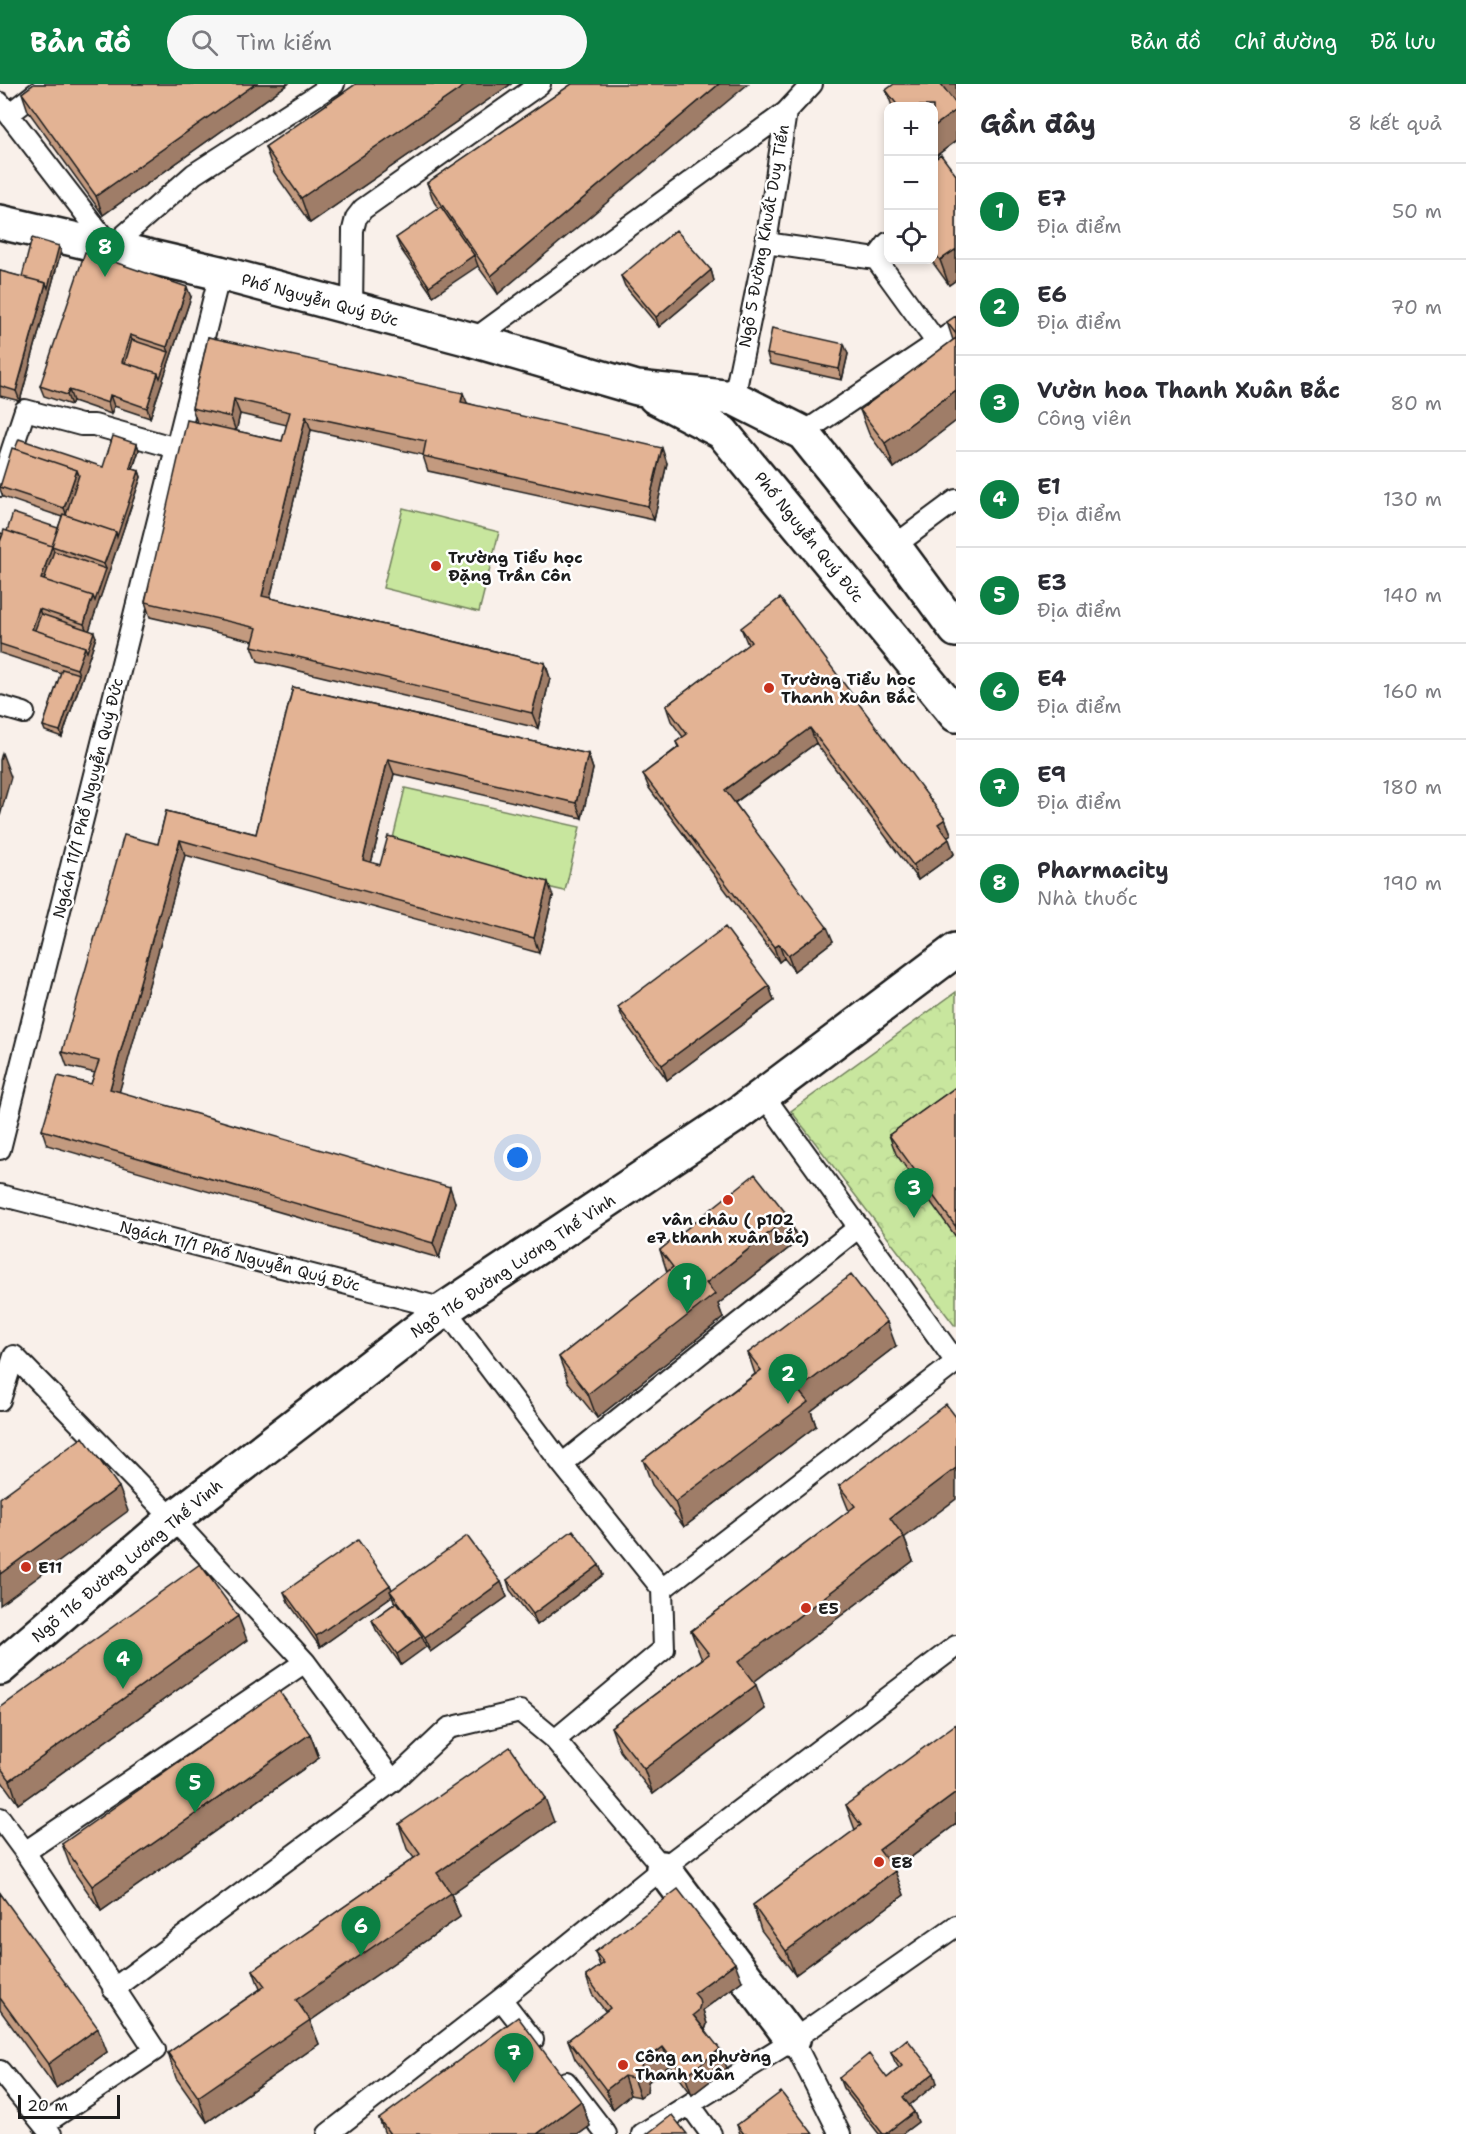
<!DOCTYPE html>
<html lang="vi">
<head>
<meta charset="utf-8">
<style>
	:root { --surface:#fff; --page:#f7f7f7; --text:#2b2b33; --muted:#7c7c81; --line:#e1e1e2; --accent:#0b8043 }
	body { margin:0; font-family:"Shantell Sans",sans-serif; background:var(--page); color:var(--text) }
	.controls { position:absolute; right:18px; top:18px; display:grid; overflow:hidden; border-radius:12px; box-shadow:0 3px 9px #0003 }
	.controls button { width:54px; height:54px; display:grid; place-items:center; padding:0; border:0; border-bottom:2px solid var(--line); background:var(--surface); color:var(--text); font:30px sans-serif }
	.scale { position:absolute; left:18px; bottom:15px; width:102px; box-sizing:border-box; padding-left:6px; border:3px solid #1c1c1c; border-top:0; font-size:16px; line-height:21px; white-space:nowrap; color:#1c1c1c; -webkit-text-stroke:4px #fff; paint-order:stroke }
	.you { position:absolute; left:518px; top:1074px; width:21px; height:21px; margin:-15px; border:4px solid #fff; border-radius:50%; background:#1a73e8; box-shadow:0 0 0 9px #1a73e833 }
	.badge { display:grid; place-items:center; width:39px; height:39px; border-radius:50%; background:var(--accent); color:#fff; font-size:20px; font-weight:700 }
	.pin { position:absolute; translate:-50% -50px; filter:drop-shadow(0 2px 3px #0008) }
	.pin::after { content:''; position:absolute; top:32px; width:21px; height:18px; background:inherit; clip-path:polygon(0 0,100% 0,50% 100%) }
	.list { margin:0; padding:0; list-style:none }
	h2 { display:flex; justify-content:space-between; align-items:center; height:78px; margin:0; padding:0 24px; font-size:26px }
	h2 small { font-size:20px; font-weight:400; color:var(--muted) }
	.list li { display:grid; grid-template-columns:39px 1fr auto; gap:18px; align-items:center; box-sizing:border-box; height:96px; padding:0 24px; border-top:2px solid var(--line) }
	.list b { display:block; font-size:22px; white-space:nowrap }
	.list p { margin:0; font-size:20px; white-space:nowrap; color:var(--muted) }
	.list em { font-size:20px; font-style:normal; color:var(--muted) }
	.icon { flex:none; width:33px; height:33px; fill:none; stroke:currentColor; stroke-width:2; stroke-linecap:round; stroke-linejoin:round }
	.map { position:relative; flex:none; width:956px; height:2050px; overflow:hidden }
	header { display:flex; align-items:center; gap:36px; box-sizing:border-box; height:84px; padding:0 30px; background:var(--accent); color:#fff }
	header strong { font-size:28px }
	nav { display:flex; gap:33px; margin-inline-start:auto; font-size:21px }
	.search { width:420px; height:54px; background:var(--page); display:flex; align-items:center; gap:15px; box-sizing:border-box; padding:0 21px; border-radius:33px; color:var(--muted); font-size:22px }
	main { display:flex }
	aside { flex:1; background:var(--surface) }
	.map>svg:first-child { display:block }
	.forest { fill:url(#forest-crowns); stroke:#72815d; stroke-width:1.5 }
	.garden { fill:#c8e69e; stroke:#72815d; stroke-width:1.5 }
	.lines { fill:none; stroke-linecap:round; stroke-linejoin:round }
	.service-casing { stroke:#1c1c1c; stroke-width:24 }
	.minor-casing { stroke:#1c1c1c; stroke-width:38 }
	.service { stroke:#fff; stroke-width:20 }
	.minor { stroke:#fff; stroke-width:33 }
	.wall { fill:#c39a7f; stroke:#1c1c1c; stroke-width:1.5; fill-rule:evenodd }
	.shaded-wall { fill:#9f7d68; stroke:#1c1c1c; stroke-width:1.5 }
	.building { fill:#e3b394; stroke:#1c1c1c; stroke-width:1.5 }
	.poi-dot { fill:#c8321e; stroke:#fff; stroke-width:2 }
	.labels { text-anchor:middle; dominant-baseline:central; stroke-width:5; stroke-linejoin:round; paint-order:stroke }
	.street-label { font-size:16px; fill:#1c1c1c; stroke:#fff }
	.poi-label { font-size:16px; font-weight:bold; fill:#1c1c1c; stroke:#fff; text-anchor:start }
</style>
</head>
<body>
<header>
<strong>Bản đồ</strong>
<div class="search"><svg class="icon" aria-label="search" viewBox="0 0 24 24"><circle cx="10" cy="10" r="6"/><path d="M15 15l6 6"/></svg>Tìm kiếm</div>
<nav><a>Bản đồ</a><a>Chỉ đường</a><a>Đã lưu</a></nav>
</header>
<main>
<div class="map">
<svg width="956" height="2050" viewBox="0 0 956 2050">
	<defs>
		<pattern id="forest-crowns" width="20" height="18" patternUnits="userSpaceOnUse" patternTransform="scale(1.5)"><rect width="20" height="18" fill="#c8e69e"/><path d="M2 6a3 3 0 1 1 6 0M12 15a3 3 0 1 1 6 0" fill="none" stroke="#abc588"/></pattern>
	</defs>
	<rect width="100%" height="100%" fill="#f9f0ea"/>
	<filter id="ink" filterUnits="userSpaceOnUse"><feTurbulence type="fractalNoise" baseFrequency=".0167" numOctaves="2"/><feDisplacementMap in="SourceGraphic" scale="12" xChannelSelector="R" yChannelSelector="G"/><feConvolveMatrix kernelMatrix="1 2 1 2 8 2 1 2 1" color-interpolation-filters="sRGB"/></filter>
	<g filter="url(#ink)">
		<path class="forest" d="M956,908V1242H955L791,1027Z"/>
		<path class="garden" d="M403,424L499,448L479,528L383,504Z
			M405,704L580,743L565,807L390,767Z"/>
		<g class="lines">
			<defs>
				<path id="service" d="M0,19L111,163L194,90L334,0
					M9,30L48,0
					M766,159L876,175
					M888,159L876,175L937,259
					M352,225L353,146L356,134L363,125L540,0
					M473,256L786,28L812,0
					M734,314L766,159L786,28
					M803,349L956,246
					M0,402L25,326L81,341H94L176,364
					M894,462L956,416
					M0,622L24,629
					M0,1065L220,189
					M0,1111L445,1225L562,1380L662,1505L664,1565L555,1656L663,1784
					M0,1316L14,1272L173,1435L305,1578L393,1697
					M562,1380L859,1143
					M662,1505L956,1278L764,1012
					M0,1734L25,1768L155,1966L44,2040
					M25,1768L305,1578
					M113,1905L393,1697L449,1644L520,1627L555,1656
					M501,1915L533,1956
					M793,1956L840,2050
					M0,1987L51,2050
					M566,1998L606,2050
					M690,2021L711,2050
					M328,2050L501,1915L663,1784L956,1562
					M642,2050L793,1956L956,1842"/>
				<path id="minor" d="M0,138L220,189L473,256L637,304L734,314L803,349L894,462L956,546
					M655,313L722,348L956,631
					M0,1584L173,1435L445,1225L742,1027L956,866
					M663,1784L793,1956"/>
			</defs>
			<use href="#service" class="service-casing"/>
			<use href="#minor" class="minor-casing"/>
			<use href="#service" class="service"/>
			<use href="#minor" class="minor"/>
		</g>
		<path class="wall" d="M34,0H288L103,131L28,27L22,9Z
			M356,0H511L310,139L274,88L265,63Z
			M572,0L498,210L477,181L433,212L400,164L396,154L439,125L434,118L427,99Z
			M886,6L954,17L956,57L933,74V22H892Z
			M933,76L956,91V196L949,201L931,176H933Z
			M59,162L61,167L20,317L0,312V187L22,193Z
			M711,186L714,197L659,243L625,202L621,192Z
			M191,213L150,334L114,322L111,330L73,317L71,321L44,312L40,302Z
			M956,232V337L894,384L869,350L860,326L953,256L947,238Z
			M208,253L467,319L667,379L654,436L428,387L423,372V371L311,346L270,514L545,579L550,594L538,644L258,577L252,562L254,557L150,533L145,518L197,338L192,324ZM240,330L287,341L282,357L236,347Z
			M767,270H848L842,296L770,280Z
			M137,360L139,366L133,385L139,387L141,393L89,546L96,553L62,653L45,647L43,642L61,589L0,569V449L3,450L7,447L58,444L62,433L3,413L0,405V400L103,383Z
			M741,544L945,735L951,750L947,752L954,770L918,796L816,659L735,719L833,857L794,887L784,874L779,878L649,704L643,690L678,663L676,658L683,653L671,637L666,622L748,561Z
			M293,603L588,670L593,685L582,734L394,690L371,779L380,781L553,812L539,869L185,771L119,1008L455,1118L439,1174L47,1061L42,1046L91,1000L95,989L67,982L62,968L158,760L166,727L256,750Z
			M769,902L774,917L667,996L624,937L618,923Z
			M956,1003V1153L896,1070L889,1051Z
			M789,1133L798,1157L718,1220L723,1234L597,1334L568,1298L559,1273L667,1188L660,1166Z
			M896,1262L811,1327L816,1342L684,1443L652,1401L643,1376L755,1290L748,1269Z
			M839,1402L904,1454L913,1477L753,1598L765,1625L653,1710L620,1667L611,1643L702,1575L700,1571L691,1547L849,1427Z
			M599,1481L603,1491L537,1541L510,1506L507,1496Z
			M501,1498L507,1513L430,1568L426,1562L401,1581L376,1546L372,1536L395,1519L392,1512L320,1563L288,1518L284,1508L390,1501L392,1506Z
			M247,1556L18,1720L0,1695V1624Z
			M310,1650L319,1674L101,1827L71,1784L62,1760Z
			M846,1721L956,1740L894,1786L904,1811L795,1891L761,1846L753,1821L855,1746Z
			M554,1738L451,1810L460,1833L310,1937L319,1960L207,2038L176,1994L168,1969L260,1905L253,1886L414,1774L407,1765L399,1740Z
			M0,1809L107,1968L56,2004L0,1926Z
			M595,1868L742,1897L703,1926L707,1940L705,1946L727,1984L692,2011L670,1981L648,1998L647,2008L640,2013L630,2011L613,2025L575,1975L568,1956L606,1928L592,1910L586,1892L600,1882Z
			M891,1968L937,1999L909,2021L914,2028L918,2038L902,2050H879L843,2004L839,1994H887L899,1984L895,1978Z
			M581,2017L590,2042L579,2050H385L379,2035Z
			M737,2041L813,2050H740Z"/>
		<path class="shaded-wall" d="M255,0H288L103,131L96,112Z
			M467,0H511L310,139L301,114Z
			M719,0H748L498,210L491,192Z
			M940,0H956V15L948,22Z
			M956,26V57L933,74V43Z
			M59,162L61,167L20,317L16,307L46,199Z
			M955,166L956,168V196L949,201L940,176Z
			M474,171L478,182L433,212L429,202Z
			M711,186L714,197L659,243L656,233Z
			M187,203L191,213L150,334L147,324L158,289L169,268L167,263Z
			M130,251L134,261L127,284L122,278Z
			M844,260L848,270L842,296L839,285Z
			M69,306L73,317L71,321L67,311Z
			M956,306V337L894,384L885,359Z
			M463,309L469,323L461,318Z
			M110,311L114,322L111,330L108,319Z
			M234,315L240,330L236,348L231,333Z
			M306,332L311,346L267,527L262,512Z
			M137,360L139,366L131,389L130,384Z
			M662,364L667,379L654,436L648,422Z
			M77,386L81,397L68,435L64,424Z
			M139,387L141,393L88,550L84,540L93,512L106,485L104,480L116,448Z
			M52,462L56,472L46,501L41,495Z
			M39,525L43,536L37,551L32,545Z
			M94,548L96,553L62,653L60,647L79,590L77,585L85,563Z
			M545,579L550,594L538,644L532,629Z
			M810,644L816,659L731,721L725,706Z
			M2,669L11,693L0,732V676Z
			M588,670L593,685L582,734L576,719Z
			M388,675L394,690L368,791L363,776Z
			M945,735L951,750L944,755L938,740Z
			M949,755L954,770L918,796L913,781Z
			M180,756L185,771L116,1020L110,1005Z
			M548,798L553,812L539,869L534,854Z
			M827,843L833,857L794,887L788,872Z
			M779,860L784,874L779,878L774,863Z
			M769,902L774,917L667,996L662,981Z
			M450,1103L455,1118L439,1174L433,1159Z
			M789,1133L798,1157L718,1220L723,1234L597,1334L588,1310L706,1199Z
			M887,1238L896,1262L811,1327L816,1342L684,1443L675,1418L798,1306Z
			M956,1384V1415L904,1454L913,1477L747,1603L738,1578L890,1434Z
			M119,1403L128,1427L0,1521V1490Z
			M599,1481L603,1491L537,1541L533,1530Z
			M501,1498L507,1513L430,1568L425,1553Z
			M390,1501L394,1511L390,1507L392,1512L320,1563L316,1552Z
			M238,1532L247,1556L18,1720L10,1696Z
			M422,1552L426,1563L401,1581L397,1570Z
			M756,1601L765,1625L653,1710L644,1685Z
			M310,1650L319,1674L101,1827L92,1802Z
			M956,1709V1740L888,1790L879,1766Z
			M545,1714L554,1738L451,1810L460,1833L310,1937L319,1960L207,2038L198,2013L296,1916L437,1789Z
			M895,1787L904,1811L795,1891L786,1867Z
			M735,1879L742,1897L703,1926L707,1940L705,1946L693,1931L694,1909Z
			M98,1944L107,1968L56,2004L48,1980Z
			M663,1963L670,1981L648,1998L647,2008L640,2013L633,1994L642,1979Z
			M720,1965L727,1984L692,2011L685,1992Z
			M934,1989L937,1999L906,2024L903,2013Z
			M624,1992L630,2011L613,2025L606,2006Z
			M581,2017L590,2042L579,2050H537Z
			M914,2028L918,2038L902,2050H885Z"/>
		<path class="building" d="M34,0H255L96,112L22,9Z
			M356,0H467L301,114L265,63Z
			M572,0H719L491,192L427,99Z
			M894,0H941L956,20V26L933,43V22H898L886,6Z
			M941,71L956,91V167L955,166L940,176L933,167V76Z
			M441,123L474,171L429,202L396,154Z
			M676,146L711,186L656,233L621,192Z
			M32,154L59,162L48,204L46,199L22,193Z
			M85,168L187,203L167,263L130,251L122,278L158,289L147,324L110,311L108,319L69,306L67,311L40,302Z
			M0,187L46,199L16,307L0,302Z
			M956,232V250L947,238Z
			M772,244L844,260L839,285L767,270Z
			M208,253L463,309L461,318L662,364L648,422L423,372L426,357L306,332L262,512L545,579L532,629L252,562L257,544L145,518L187,336L282,357L290,328L234,315L231,333L192,324Z
			M956,254V306L885,359L860,326Z
			M132,256L169,268L160,294L158,289L125,279Z
			M113,352L137,360L130,384L139,387L117,453L116,448L66,431L79,391L77,386L15,365L19,355L103,383Z
			M12,364L77,386L64,424L0,403Z
			M13,429L58,444L52,462L7,447Z
			M63,430L116,448L104,480L52,462Z
			M4,446L52,462L41,495L93,512L84,540L39,525L32,545L85,563L77,585L0,560V458Z
			M0,449L3,450L0,458Z
			M54,467L106,485L95,517L93,512L44,496Z
			M780,514L945,735L938,740L949,755L913,781L810,644L725,706L827,843L788,872L779,860L774,863L643,690L679,663L676,658L687,650L666,622L751,558L741,544Z
			M41,530L94,548L87,568L85,563L35,546Z
			M62,585L79,590L60,647L43,642Z
			M293,603L588,670L576,719L388,675L363,776L380,781L388,752L548,798L534,854L180,756L110,1005L450,1103L433,1159L42,1046L58,992L91,1000L99,977L62,968L124,751L158,760L166,727L256,750Z
			M725,843L769,902L662,981L618,923Z
			M956,1003V1143L889,1051Z
			M755,1090L789,1133L706,1199L715,1210L588,1310L559,1273L673,1183L660,1166Z
			M851,1191L887,1238L798,1306L808,1318L675,1418L643,1376L761,1286L748,1269Z
			M946,1320L956,1333V1384L890,1434L904,1453L738,1578L756,1601L644,1685L611,1643L709,1570L691,1547L855,1422L839,1402Z
			M83,1353L119,1403L0,1490V1414Z
			M573,1446L599,1481L533,1530L507,1496Z
			M467,1452L501,1498L425,1553L390,1507Z
			M358,1456L390,1501L316,1552L284,1508Z
			M200,1480L238,1532L10,1696L0,1683V1624Z
			M397,1518L422,1552L397,1570L372,1536Z
			M279,1607L310,1650L92,1802L62,1760Z
			M956,1640V1709L879,1766L895,1787L786,1867L753,1821L861,1741L846,1721Z
			M510,1663L545,1714L437,1789L451,1809L296,1916L310,1936L198,2013L168,1969L265,1902L253,1886L420,1770L399,1740Z
			M678,1805L735,1879L694,1909L699,1915L700,1921L698,1927L693,1931L720,1965L685,1992L663,1963L642,1979L640,1989L633,1994L624,1992L606,2006L568,1956L610,1924L586,1892L604,1879L595,1868Z
			M0,1809L98,1944L48,1980L0,1914Z
			M518,1933L581,2017L537,2050H390L379,2035Z
			M907,1955L934,1989L903,2013L914,2028L885,2050H883L839,1994L869,1970L887,1994L902,1982L891,1968Z
			M781,2008L813,2050H744L737,2041Z
			M672,2031L687,2050H647Z"/>
	</g>
	<g class="poi-dot">
		<circle cx="436" cy="482" r="6"/>
		<circle cx="769" cy="604" r="6"/>
		<circle cx="728" cy="1116" r="6"/>
		<circle cx="26" cy="1483" r="6"/>
		<circle cx="806" cy="1524" r="6"/>
		<circle cx="879" cy="1778" r="6"/>
		<circle cx="623" cy="1981" r="6"/>
	</g>
	<g class="labels">
		<g class="street-label">
			<text transform="translate(764 152) rotate(-80)">Ngõ 5 Đường Khuất Duy Tiến</text>
			<text transform="translate(320 216) rotate(15)">Phố Nguyễn Quý Đức</text>
			<text transform="translate(809 453) rotate(51)">Phố Nguyễn Quý Đức</text>
			<text transform="translate(88 714) rotate(-76)">Ngách 11/1 Phố Nguyễn Quý Đức</text>
			<text transform="translate(240 1172) rotate(14)">Ngách 11/1 Phố Nguyễn Quý Đức</text>
			<text transform="translate(513 1182) rotate(-34)">Ngõ 116 Đường Lương Thế Vinh</text>
			<text transform="translate(127 1477) rotate(-40)">Ngõ 116 Đường Lương Thế Vinh</text>
		</g>
		<g class="poi-label">
			<text x="448" y="473">Trường Tiểu học<tspan x="448" dy="18">Đặng Trần Côn</tspan></text>
			<text x="781" y="595">Trường Tiểu học<tspan x="781" dy="18">Thanh Xuân Bắc</tspan></text>
			<text x="728" y="1135" text-anchor="middle">vân châu ( p102<tspan x="728" dy="18">e7 thanh xuân bắc)</tspan></text>
			<text x="38" y="1483">E11</text>
			<text x="818" y="1524">E5</text>
			<text x="891" y="1778">E8</text>
			<text x="635" y="1972">Công an phường<tspan x="635" dy="18">Thanh Xuân</tspan></text>
		</g>
	</g>
</svg>
<div class="controls">
<button>+</button>
<button>−</button>
<button><svg class="icon" aria-label="locate" viewBox="0 0 24 24"><circle cx="12" cy="12" r="6"/><path d="M12 2v4M12 18v4M2 12h4M18 12h4"/></svg></button>
</div>
<div class="scale">20 m</div>
<div class="you"></div>
<div class="pin badge" style="left:687px;top:1229px">1</div>
<div class="pin badge" style="left:788px;top:1320px">2</div>
<div class="pin badge" style="left:914px;top:1134px">3</div>
<div class="pin badge" style="left:123px;top:1605px">4</div>
<div class="pin badge" style="left:195px;top:1729px">5</div>
<div class="pin badge" style="left:361px;top:1872px">6</div>
<div class="pin badge" style="left:514px;top:1999px">7</div>
<div class="pin badge" style="left:105px;top:193px">8</div>
</div>
<aside>
<h2>Gần đây<small>8 kết quả</small></h2>
<ul class="list">
<li><span class="badge">1</span><div><b>E7</b><p>Địa điểm</p></div><em>50 m</em></li>
<li><span class="badge">2</span><div><b>E6</b><p>Địa điểm</p></div><em>70 m</em></li>
<li><span class="badge">3</span><div><b>Vườn hoa Thanh Xuân Bắc</b><p>Công viên</p></div><em>80 m</em></li>
<li><span class="badge">4</span><div><b>E1</b><p>Địa điểm</p></div><em>130 m</em></li>
<li><span class="badge">5</span><div><b>E3</b><p>Địa điểm</p></div><em>140 m</em></li>
<li><span class="badge">6</span><div><b>E4</b><p>Địa điểm</p></div><em>160 m</em></li>
<li><span class="badge">7</span><div><b>E9</b><p>Địa điểm</p></div><em>180 m</em></li>
<li><span class="badge">8</span><div><b>Pharmacity</b><p>Nhà thuốc</p></div><em>190 m</em></li>
</ul>
</aside>
</main>
</body>
</html>
